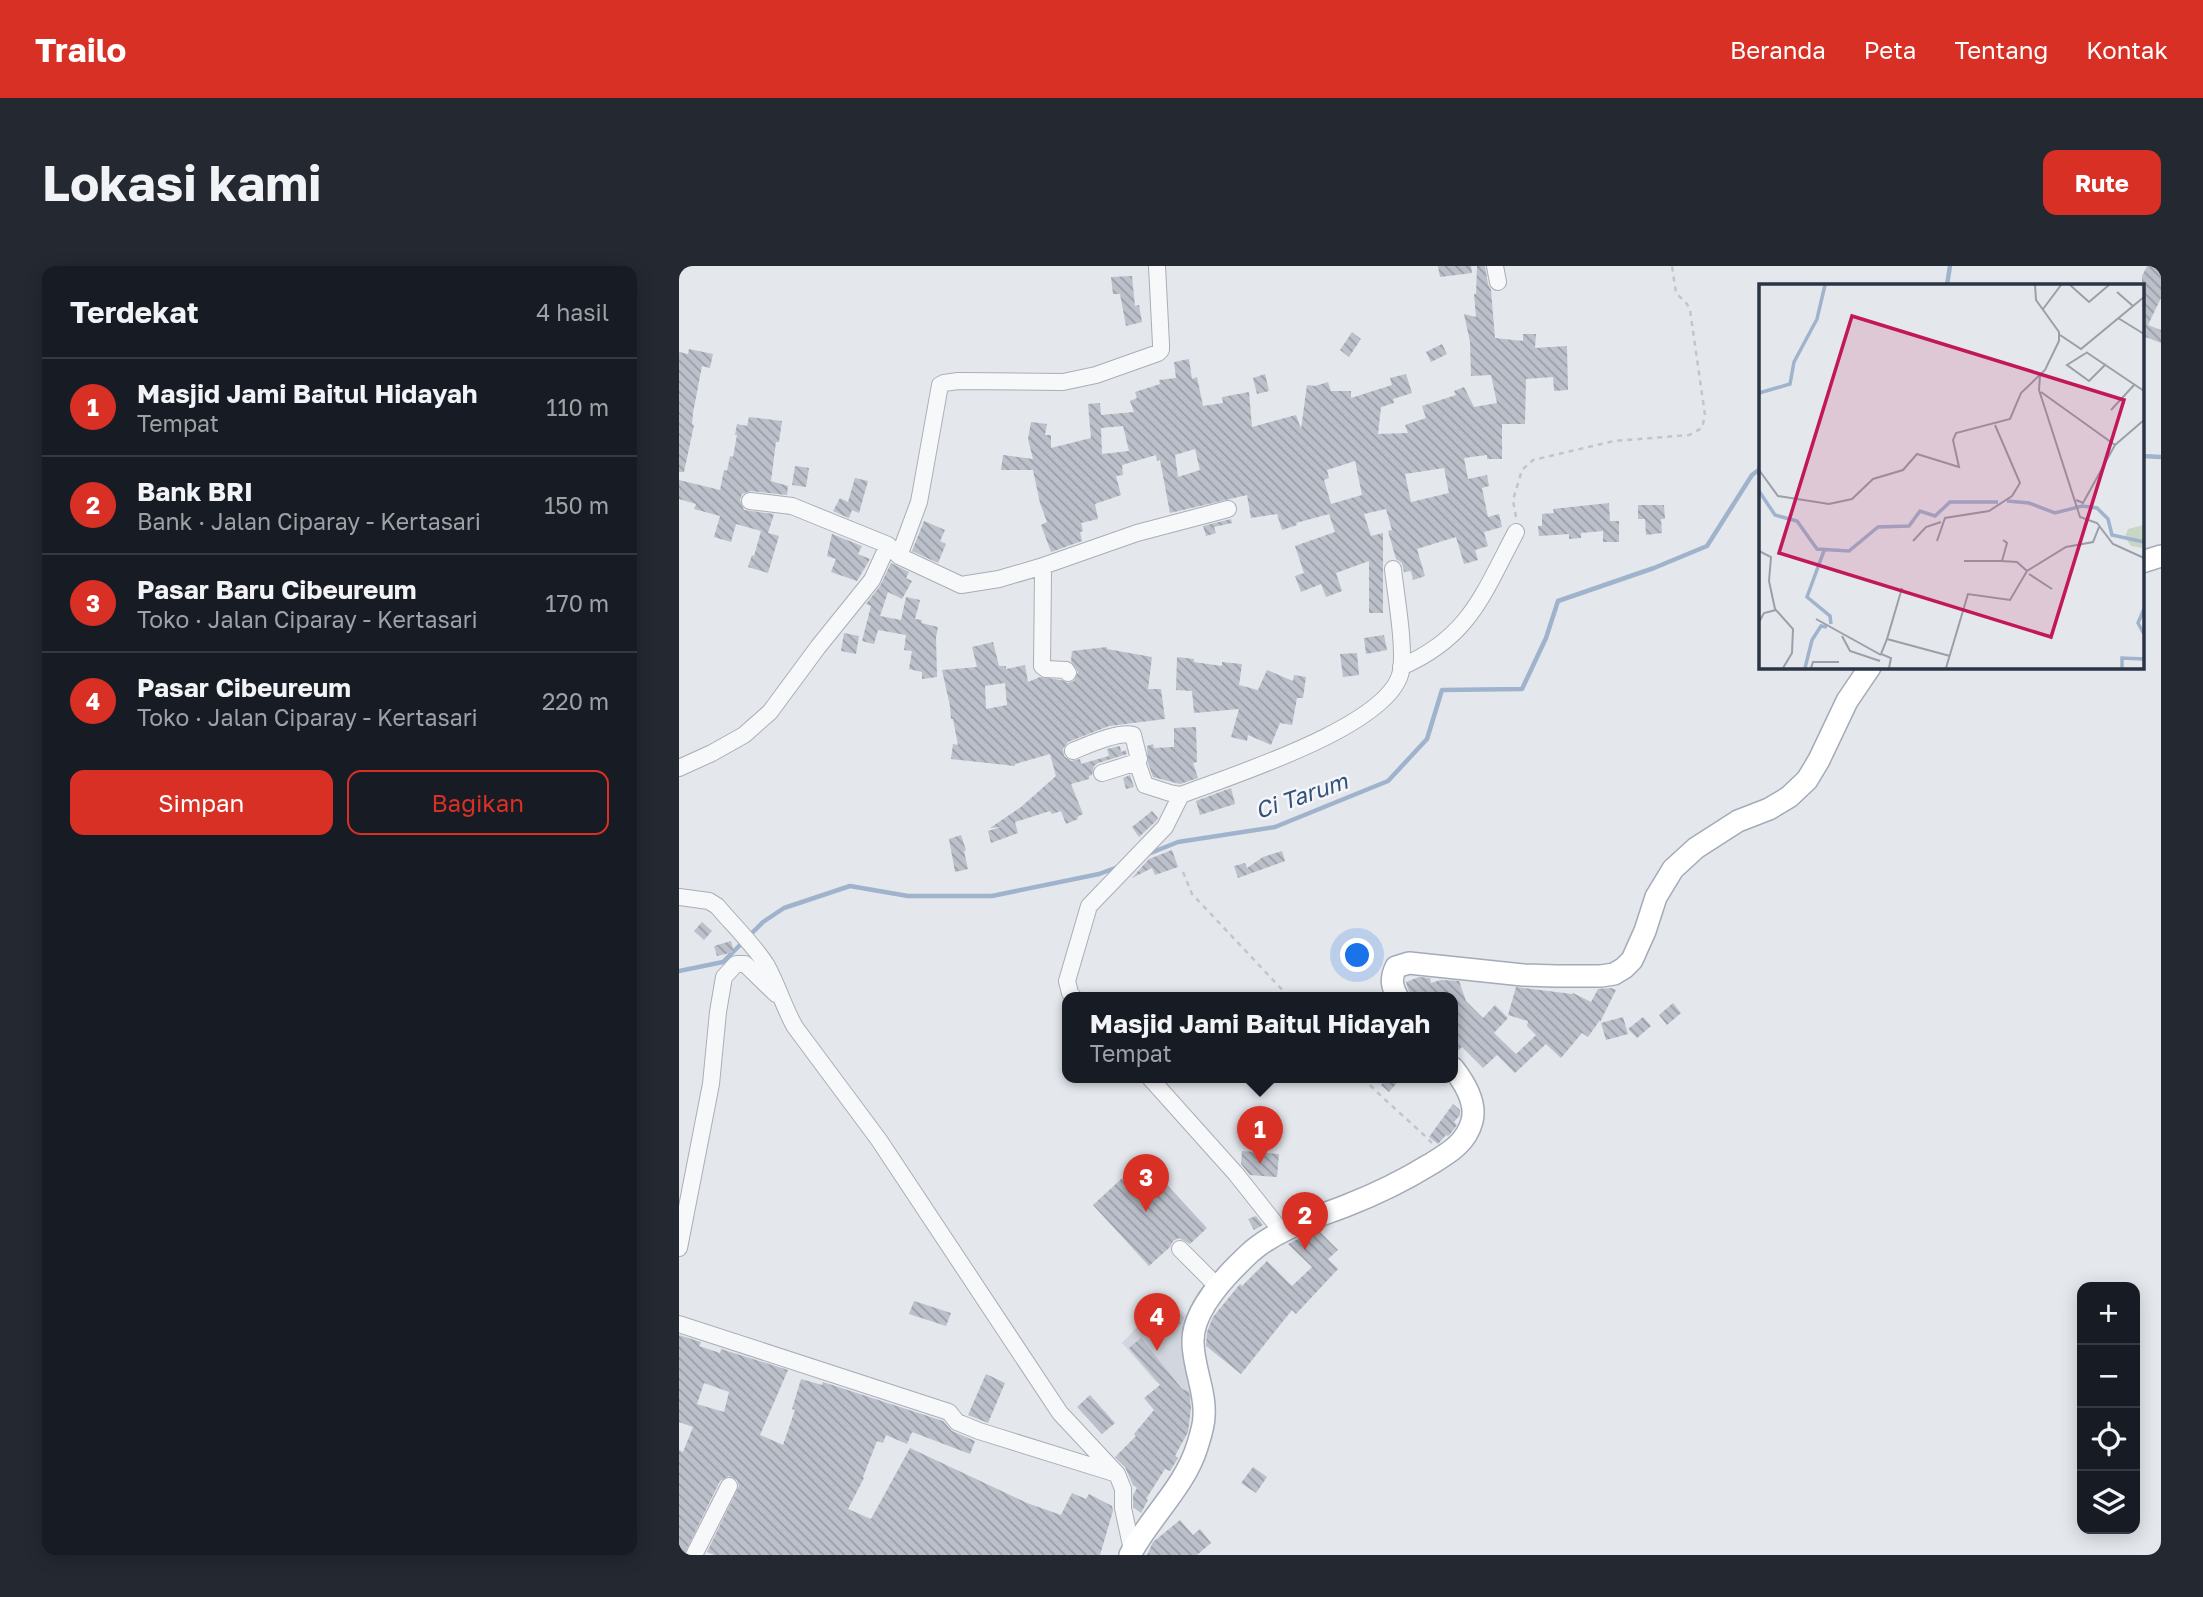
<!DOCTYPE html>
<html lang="id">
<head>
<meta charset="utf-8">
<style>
	:root { --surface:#171b24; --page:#242831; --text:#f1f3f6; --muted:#9ea1a6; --line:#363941; --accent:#d93025 }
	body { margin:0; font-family:"Golos Text",sans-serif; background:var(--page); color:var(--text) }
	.controls { position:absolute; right:21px; bottom:21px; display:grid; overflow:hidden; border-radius:14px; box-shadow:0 4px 18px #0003 }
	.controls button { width:63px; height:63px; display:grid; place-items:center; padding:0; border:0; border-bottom:2px solid var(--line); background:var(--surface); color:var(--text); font:35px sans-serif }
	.you { position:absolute; left:679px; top:690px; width:24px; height:24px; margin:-18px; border:5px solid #fff; border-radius:50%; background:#1a73e8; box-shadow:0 0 0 10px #1a73e833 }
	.badge { display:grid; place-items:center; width:46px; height:46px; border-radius:50%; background:var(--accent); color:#fff; font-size:23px; font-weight:700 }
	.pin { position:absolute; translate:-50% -58px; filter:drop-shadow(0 2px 4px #0008) }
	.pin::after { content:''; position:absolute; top:37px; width:24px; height:21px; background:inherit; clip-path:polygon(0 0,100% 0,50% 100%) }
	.popup { position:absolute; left:383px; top:726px; width:396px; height:91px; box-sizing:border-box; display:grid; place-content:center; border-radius:14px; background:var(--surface); filter:drop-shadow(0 2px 5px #0005); font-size:23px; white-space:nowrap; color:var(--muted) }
	.popup b { font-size:26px; color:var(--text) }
	.popup::after { content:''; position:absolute; left:50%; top:100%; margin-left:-14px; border:14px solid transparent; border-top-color:var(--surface) }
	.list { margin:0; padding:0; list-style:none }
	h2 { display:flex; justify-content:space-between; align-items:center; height:91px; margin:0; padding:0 28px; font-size:30px }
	h2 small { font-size:23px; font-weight:400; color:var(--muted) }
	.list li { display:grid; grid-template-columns:46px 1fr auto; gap:21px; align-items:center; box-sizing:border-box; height:98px; padding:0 28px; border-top:2px solid var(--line) }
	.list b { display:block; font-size:26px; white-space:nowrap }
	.list p { margin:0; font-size:23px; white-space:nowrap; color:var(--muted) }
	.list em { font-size:23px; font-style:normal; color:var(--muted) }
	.actions { display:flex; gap:14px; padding:21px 28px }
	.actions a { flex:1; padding:16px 0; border:2px solid var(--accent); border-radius:14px; text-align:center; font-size:24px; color:var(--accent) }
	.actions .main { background:var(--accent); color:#fff }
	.icon { flex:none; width:38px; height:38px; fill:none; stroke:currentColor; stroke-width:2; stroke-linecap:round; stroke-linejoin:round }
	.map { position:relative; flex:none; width:1482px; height:1289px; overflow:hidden; border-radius:14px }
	header { display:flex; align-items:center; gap:42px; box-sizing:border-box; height:98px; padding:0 35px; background:var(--accent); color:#fff }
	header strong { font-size:33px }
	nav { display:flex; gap:38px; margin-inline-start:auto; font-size:24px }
	.intro { display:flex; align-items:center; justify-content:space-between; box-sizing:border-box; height:168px; padding:0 42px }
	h1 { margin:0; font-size:49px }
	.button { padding:18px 32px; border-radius:14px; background:var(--accent); color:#fff; font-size:24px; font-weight:700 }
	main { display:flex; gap:42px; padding:0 42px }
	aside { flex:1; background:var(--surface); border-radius:14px; box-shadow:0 4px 18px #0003 }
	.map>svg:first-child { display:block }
	.built { fill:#d2d6de }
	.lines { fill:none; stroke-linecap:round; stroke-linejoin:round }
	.stream { stroke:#9fb4cc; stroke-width:4.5 }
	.building { fill:url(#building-back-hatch); fill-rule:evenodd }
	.minor-casing { stroke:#a9aeb7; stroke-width:18 }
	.major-casing { stroke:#a3abb8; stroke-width:24 }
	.path { stroke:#c2c5cb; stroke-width:2.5; stroke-dasharray:5 5; stroke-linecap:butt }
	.minor { stroke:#f7f8fa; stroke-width:16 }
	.major { stroke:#fff; stroke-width:21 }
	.labels { text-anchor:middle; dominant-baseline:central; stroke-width:5; stroke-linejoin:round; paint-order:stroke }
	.water-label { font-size:23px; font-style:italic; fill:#34527a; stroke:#f4f6f9 }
	.inset-river { fill:none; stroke:#9fb4cc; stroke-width:3.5 }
	.inset-road { fill:none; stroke:#9a9fa9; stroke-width:2 }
	.view { fill:#c2185b; fill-opacity:0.15; stroke:#c2185b; stroke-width:3.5 }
	.inset-edge { fill:none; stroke:#2b3445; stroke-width:3.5 }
</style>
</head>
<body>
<header>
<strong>Trailo</strong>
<nav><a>Beranda</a><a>Peta</a><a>Tentang</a><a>Kontak</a></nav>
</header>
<div class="intro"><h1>Lokasi kami</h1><a class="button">Rute</a></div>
<main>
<aside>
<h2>Terdekat<small>4 hasil</small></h2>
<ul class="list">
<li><span class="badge">1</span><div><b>Masjid Jami Baitul Hidayah</b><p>Tempat</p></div><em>110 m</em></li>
<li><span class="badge">2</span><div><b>Bank BRI</b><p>Bank · Jalan Ciparay - Kertasari</p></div><em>150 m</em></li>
<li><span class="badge">3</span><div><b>Pasar Baru Cibeureum</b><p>Toko · Jalan Ciparay - Kertasari</p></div><em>170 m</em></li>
<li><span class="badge">4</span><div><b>Pasar Cibeureum</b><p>Toko · Jalan Ciparay - Kertasari</p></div><em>220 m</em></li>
</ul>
<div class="actions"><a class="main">Simpan</a><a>Bagikan</a></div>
</aside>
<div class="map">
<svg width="1482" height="1289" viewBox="0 0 1482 1289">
	<defs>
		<pattern id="building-back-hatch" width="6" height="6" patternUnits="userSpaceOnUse" patternTransform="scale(1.75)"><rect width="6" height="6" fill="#bbc0ca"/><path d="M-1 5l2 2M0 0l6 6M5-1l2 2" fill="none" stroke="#989da6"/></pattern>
	</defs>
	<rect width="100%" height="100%" fill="#e4e7ec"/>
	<path class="built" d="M487,1030L510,1052L517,1138L480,1116H477L443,1077Z"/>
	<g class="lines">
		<path class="stream" d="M1268,19L1271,0
			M1463,190L1482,191
			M469,588L499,576L596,561L709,515L748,473L763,424L843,423L867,372L879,335L975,302L1028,280L1073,209L1081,203
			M70,670L84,656L105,642L171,620L229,630H313L420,608L439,601
			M0,705L44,696L64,676"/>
	</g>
	<path class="building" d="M759,0H792L793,7L761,11Z
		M798,0H806L809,18L812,24L816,72L844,75V68H857L856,82L888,80L889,124L875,125L874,111L847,113L846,158H823V193H808V189L785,192L789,213L808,209L810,220L803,222L809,251L820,248L823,261L805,266L809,280L796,284L799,294L785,298L777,271L738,283L746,310L734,314L732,305L725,306L723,297L717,293L709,265L713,264L707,243L685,248L692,270L704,267V347H690V295L657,307L663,325L647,331L642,318L622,326L616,310L625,307L616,280L656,266L650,248L617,257L618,259L603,264L598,248L572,252L568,229L491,247L481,194L478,195L477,189L443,199L444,209L437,210L442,229L416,238L419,253L402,257L404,265L401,266L403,275L372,286L362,259L368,256L361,237L354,204H322L324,189L354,193L349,173L352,156L368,158L366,169H372V182L412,172L409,138L421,137L422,149L455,146L451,135L458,132L456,126L481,118L480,114L497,112L495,96L510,93L513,113L518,111L524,140L544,137L543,131L570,126L573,161L617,149L622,163L628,119L636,120L649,116L652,125H672V132L713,119L711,112L727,108L733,127L714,133L715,137L702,141L699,168L729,167L726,159L747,152L743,140L777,129L775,125L785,121L795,141L818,137L812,109L792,110L791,76L785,48L797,51L795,28H797ZM444,160L450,185L423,188L422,162ZM516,183L521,204L499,211L496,189ZM676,195L683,229L652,238L645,214L650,212L648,204ZM765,202L770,227L732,236L726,208Z
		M1468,0H1482V32L1469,59L1482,64V77L1464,70L1463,73V10Z
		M453,10L456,40L460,39L463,56L447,60L441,28H434L432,11Z
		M673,66L682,73L670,91L661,84Z
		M763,78L768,88L752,96L747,86Z
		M10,83L34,88L31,102L23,100L14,147L13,158L15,159L5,206H0V86L9,88Z
		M586,108L590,125L578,128L574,112Z
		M70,151L103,155L100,176H97L92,215L109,220L108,229L72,225L63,228L61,234L65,244L95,248L89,267L100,270L89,307L69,301L73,289L75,290L82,265L57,258L52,276L35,271L41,250L15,243L17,238L0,233V214L41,224L45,204L48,205L51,190L54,191L58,169H56L58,158L68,160Z
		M116,200L130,202L127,221L113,219Z
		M176,212L189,215L180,247L173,244L170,252L154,245L161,232L169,236Z
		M930,237L931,255H940V276H924V265L902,267V272L890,273V268L860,270L859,260H863V248L875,247L874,243Z
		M959,239H985L986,253H982L983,267L967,269L966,253H959Z
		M552,253L553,257L535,261L537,267L527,270L524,260Z
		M245,255L266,264L261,275L267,278L259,297L233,285Z
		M153,268L183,280L179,288L191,293L178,315L152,306L157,293L148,290Z
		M212,297L230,306L227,312L233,315L223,333L209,326L201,350L222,354L227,331L241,334L236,353L243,354L242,357L259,361L257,371L258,411L243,413V406L230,403L233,385L225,384L227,369L199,364L195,378L183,375L192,340L187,338L201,320Z
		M165,367L180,370L177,388L162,385Z
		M705,369L708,384L687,388L685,372Z
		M314,376L320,400H327V403L346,399L349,416L361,411L382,414L389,417L395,415L399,406L392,395L393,385L428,381V383L473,391L469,423H482L486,453L430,460L389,476L384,483L385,490L392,495L401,493L402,498L430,490L428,483L441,480L442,486L447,484L448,488L419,497L415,500L413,509L410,510V513L392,518L404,548L398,551L399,553L387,558L382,545L373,548L371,545L336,556L339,567L312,577L309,565L322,561L311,562L342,541L377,510L371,488L336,498V500L272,493L274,478L279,479L274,453H272L271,440L263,404L298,401L293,381ZM326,417L328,439L307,443L306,420Z
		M678,387L680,409L664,411L661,388Z
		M498,391L515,393V396L543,400V396L563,398L560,419L579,424L588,404L614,415L615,409L627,411L624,432H618L613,459L601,457L592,479L569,469L568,475L552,471L560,443L515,447L513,425L497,424Z
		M517,461L518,496L514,497L519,512L501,518L474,511L469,497L468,480L474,478L475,482L495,481V462Z
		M451,509L455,521L447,523L444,512Z
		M552,522L556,538L521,549L517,535Z
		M473,545L479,552L477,555L460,571L453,561Z
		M282,569L287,584L285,585L289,603L276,606L270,573Z
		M493,584L499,601L476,609L473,602L453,612L470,593Z
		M603,585L606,595L559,612L555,600L566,597L568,602L584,591Z
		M23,656L33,665L25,674L15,665Z
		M52,675L55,686L38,690L35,680Z
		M740,711L751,712L752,717L762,714L780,715L787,735L804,752L816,739L829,752L815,767L837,788L857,769L848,760L849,755L829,749L837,721L893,728L894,727L912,736L919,723L932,722L937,724L921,756V754L909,771L903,767L882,792L867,778L836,807L818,789L804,802L783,781L774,789V732H732L727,716Z
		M994,737L1002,747L988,759L980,749Z
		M944,751L949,768L927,774L922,757Z
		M964,751L972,760L958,772L949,763Z
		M708,812H722L710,826L702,819Z
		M774,838L781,844V849L775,856L778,859L771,868L769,870L767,869L759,878L750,871Z
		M563,885L600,888L598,911L571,909L562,898Z
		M464,893L528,962L511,978L500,972L494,975L491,981L470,1000L414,939Z
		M577,950L584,959L575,964L569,953Z
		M639,964L659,984L649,993L659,1003L617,1048L613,1044L562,1108L527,1080L528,1066L534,1051L561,1018L563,1020L588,995L613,1020L633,1001L609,978L623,971L628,975Z
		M235,1035L272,1047L267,1060L230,1048Z
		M488,1035L505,1052L499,1062L490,1052L485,1057L475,1048Z
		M0,1069L22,1076L20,1080L41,1087L42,1083L109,1104L81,1169L104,1179L116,1144L113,1143L122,1113L143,1119L144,1116L264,1155L273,1165L296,1175L291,1188L233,1166L228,1178L207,1169L204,1177L198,1175L184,1211L185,1212L169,1243L192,1253L231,1182L348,1237L382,1249L393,1227L407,1233L410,1228L433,1240L434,1245L421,1289H35L28,1286L60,1220L58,1214L50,1210L41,1215L5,1289H0V1184L4,1186L14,1161L0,1156ZM25,1117L50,1126L45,1146L18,1138Z
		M462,1072L503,1123L510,1126L512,1142L509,1166L496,1190L499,1192L491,1205L486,1203L467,1233L469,1234L462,1247L454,1241V1229L458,1222L454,1219L446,1201L436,1191L457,1170L455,1168L475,1144L465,1132L481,1119L450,1082Z
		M307,1108L326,1117L309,1157L289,1149Z
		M411,1129L436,1157L423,1168L398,1141Z
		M574,1201L588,1211L577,1227L562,1217Z
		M501,1254L514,1269L521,1263L532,1277L518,1289H468L474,1276Z"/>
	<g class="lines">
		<defs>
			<path id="minor" d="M816,0L819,16
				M71,235L113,240L209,279
				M220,290L240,236L261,119L265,117L279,115L384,116L417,109L479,87L482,84V78L478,0
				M361,301L458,267L549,243
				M722,401C791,371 804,328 837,266
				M394,485C409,479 439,465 454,469L460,493L458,496
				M0,502L33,487L65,469L91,446L139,381L193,314L209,279L220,290L282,319L320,313L361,301L364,308L363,400L367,403L387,404L389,407
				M423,507L458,496L466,519L491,527L502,529
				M0,631L30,635L38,640C54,659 75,679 88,700C99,720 105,742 116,761L200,874L381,1147L438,1208L444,1223V1242L453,1284
				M395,732L391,727L388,715L410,640L486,561L502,529C551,510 712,460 722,405C726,380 717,330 714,303
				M471,812L557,908L603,966
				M0,982L32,818L39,746L45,711L57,698H66L97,728
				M501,983L538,1020
				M0,1058L270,1146L278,1156L300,1165L435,1207
				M15,1289L50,1220"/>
			<path id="major" d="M1463,296L1482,290
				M719,732C713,721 711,713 717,701L730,697L844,709L877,710H922L935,708L945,702L953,694L966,665L977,631L994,603L1017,582L1059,555L1090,543L1110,531L1128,514L1140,494L1168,435L1191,401
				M451,1289C470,1252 505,1222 518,1181C521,1171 525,1160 525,1150C527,1126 514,1101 514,1076C513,1043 550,1006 573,985C600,962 636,952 669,939C697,928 724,915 750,899C768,888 787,878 793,855C798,836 785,816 774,802"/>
		</defs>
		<use href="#minor" class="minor-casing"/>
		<use href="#major" class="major-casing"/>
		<path class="path" d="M837,251L834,234L843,204L854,194L935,175L1010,169L1023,162L1026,149L1011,44L1008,38L997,27L993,0
			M504,606L513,628L611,732
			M684,812C706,835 731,855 753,877"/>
		<use href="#minor" class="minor"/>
		<use href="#major" class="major"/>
	</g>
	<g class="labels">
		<g class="water-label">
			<text transform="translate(622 529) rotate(-19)">Ci Tarum</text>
		</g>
	</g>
	<g transform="translate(1080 18)">
		<rect width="385" height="385" fill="#e4e7ec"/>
		<path d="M385,241V264L372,262L366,253L369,245Z" fill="#c9d6c5"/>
		<path class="inset-river" d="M0,109L31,100L35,78L58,35L66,1M0,207L16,231L38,237L58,265L90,267L119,243L150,242L161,227L176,232L191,218H239M248,217L270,219L296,229L323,222L338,224L349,235L353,251L385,258M66,264L48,313L71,332L72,340M385,325L379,339L385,350M46,384L53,356L62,342L68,343M363,384V374L385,375"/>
		<path class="inset-road" d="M311,1L330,18L350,1M358,8L374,22M284,25L302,1M359,34L385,50M301,51L322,65L385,13M327,68L385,107M327,69L308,81L330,97L347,80M281,92L280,106L321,233L338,239L354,260L385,274M282,108L356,161L324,219L317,216M352,126L376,100M356,161L385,136M0,186L19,212L70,220L93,215L114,195L144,186L158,170L200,183L194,156L197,149L251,135L262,109L286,86L300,57V48L277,16L276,1M244,256L248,259L243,277L258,278L268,287M154,257L167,243L182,238M178,257L186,234L230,227L253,212L261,199L236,141M0,267L12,273L10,297L16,325L34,345L33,369L24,384M205,277H243M270,290L293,305M57,335L122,371M0,338L5,329L17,326M83,352L91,367L121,377M128,355L143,304M52,384L54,378H80M130,384L132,374L122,370L128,355L191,372M187,384L209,310L251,316L268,287L307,263L334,258L340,243"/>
		<path class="view" d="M93,32L365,116L292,353L20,269Z"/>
		<rect width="385" height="385" class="inset-edge"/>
	</g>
</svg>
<div class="controls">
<button>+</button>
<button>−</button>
<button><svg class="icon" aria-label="locate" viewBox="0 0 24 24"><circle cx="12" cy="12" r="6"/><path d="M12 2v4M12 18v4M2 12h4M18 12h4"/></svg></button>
<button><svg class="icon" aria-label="layers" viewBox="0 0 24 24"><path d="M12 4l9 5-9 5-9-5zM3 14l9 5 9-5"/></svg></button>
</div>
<div class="you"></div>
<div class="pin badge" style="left:581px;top:898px">1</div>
<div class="popup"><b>Masjid Jami Baitul Hidayah</b>Tempat</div>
<div class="pin badge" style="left:626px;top:984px">2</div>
<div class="pin badge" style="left:467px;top:946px">3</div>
<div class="pin badge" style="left:478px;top:1085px">4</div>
</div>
</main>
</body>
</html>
